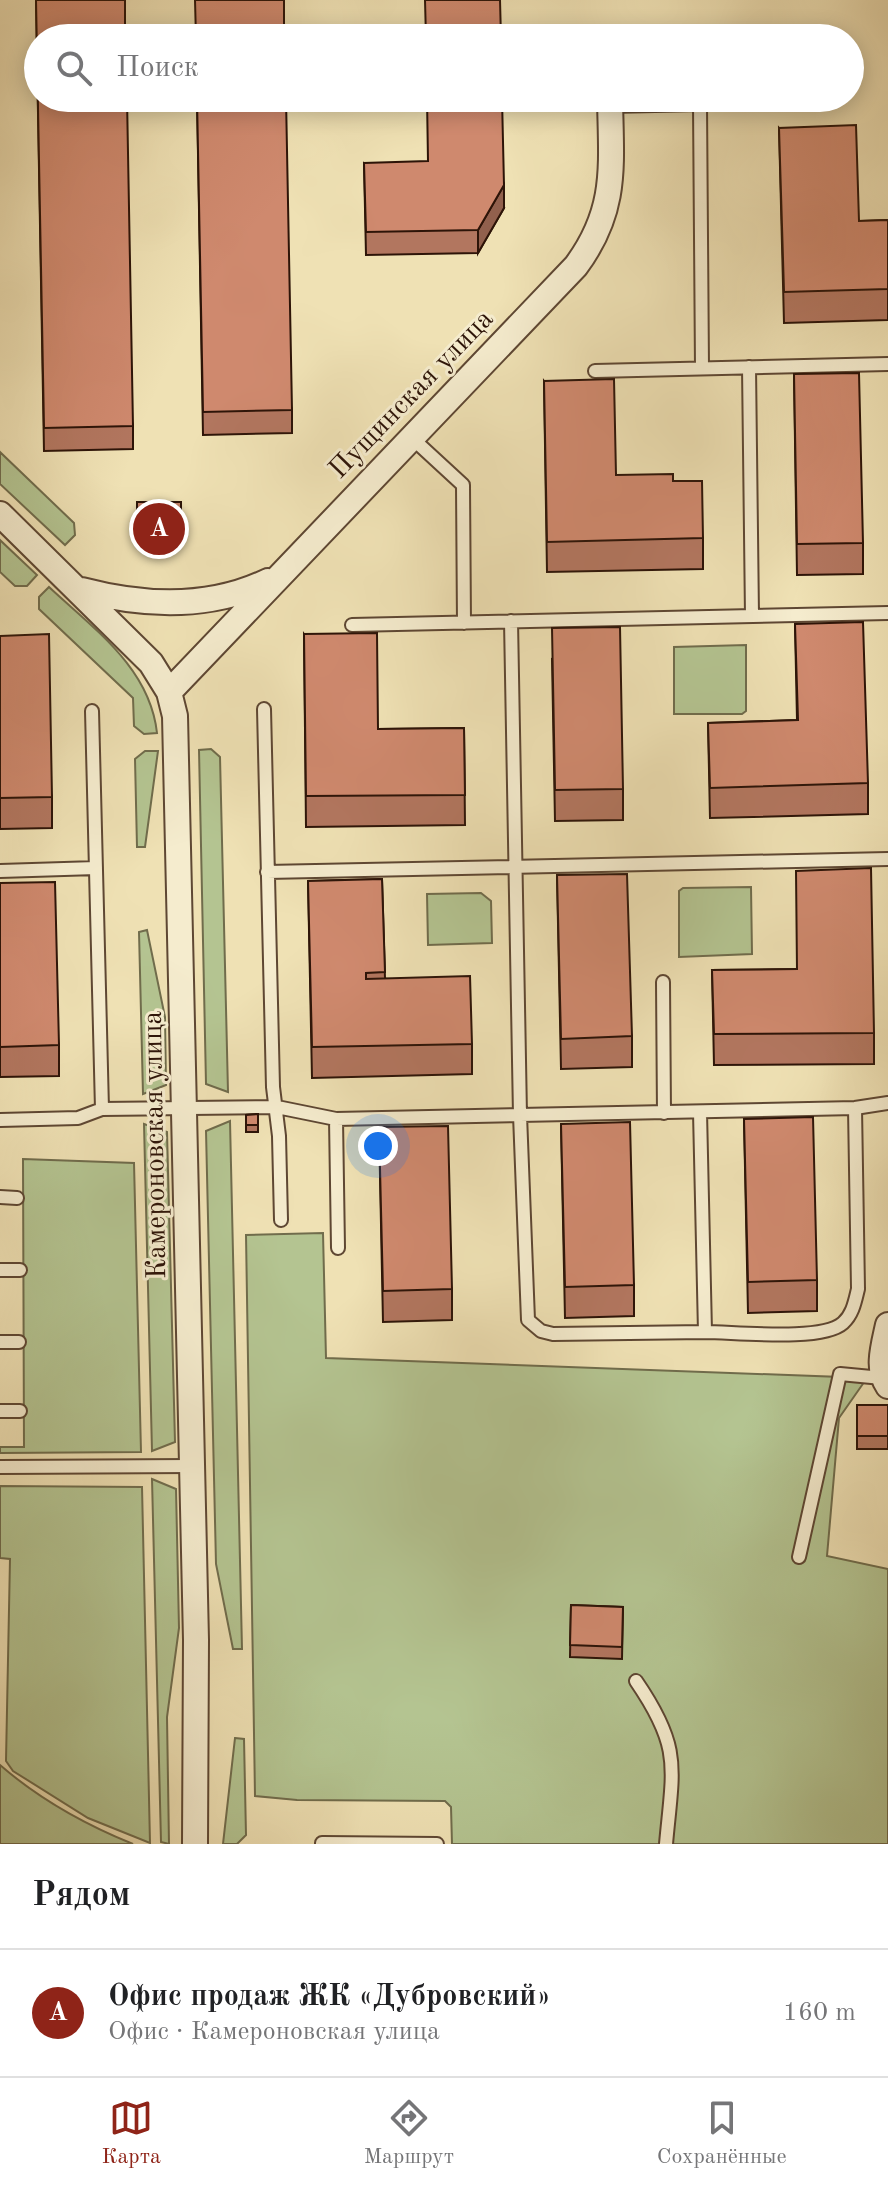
<!DOCTYPE html>
<html lang="ru">
<head>
<meta charset="utf-8">
<style>
	:root { --surface:#fff; --page:#f2f2f2; --text:#202124; --muted:#757577; --line:#e0e0e0; --accent:#8f2418 }
	body { margin:0; font-family:"Old Standard TT",serif; background:var(--page); color:var(--text) }
	.you { position:absolute; left:378px; top:1146px; width:28px; height:28px; margin:-20px; border:6px solid #fff; border-radius:50%; background:#1a73e8; box-shadow:0 0 0 12px #1a73e833 }
	.badge { display:grid; place-items:center; width:52px; height:52px; border-radius:50%; background:var(--accent); color:#fff; font-size:26px; font-weight:700 }
	.pin { position:absolute; translate:-50% -50%; border:4px solid #fff; box-shadow:0 2px 8px #0006 }
	.list { margin:0; padding:0; list-style:none }
	h2 { display:flex; justify-content:space-between; align-items:center; height:104px; margin:0; padding:0 32px; font-size:34px }
	h2 small { font-size:26px; font-weight:400; color:var(--muted) }
	.list li { display:grid; grid-template-columns:52px 1fr auto; gap:24px; align-items:center; box-sizing:border-box; height:128px; padding:0 32px; border-top:2px solid var(--line) }
	.list b { display:block; font-size:30px; white-space:nowrap }
	.list p { margin:0; font-size:26px; white-space:nowrap; color:var(--muted) }
	.list em { font-size:26px; font-style:normal; color:var(--muted) }
	.icon { flex:none; width:44px; height:44px; fill:none; stroke:currentColor; stroke-width:2; stroke-linecap:round; stroke-linejoin:round }
	.map { position:relative; flex:none; width:888px; height:1844px; overflow:hidden }
	.search { position:absolute; background:var(--surface); box-shadow:0 4px 20px #0003; left:24px; right:24px; top:24px; height:88px; display:flex; align-items:center; gap:20px; box-sizing:border-box; padding:0 28px; border-radius:44px; color:var(--muted); font-size:30px }
	.sheet { height:232px; background:var(--surface) }
	nav { display:flex; justify-content:space-around; align-items:center; box-sizing:border-box; height:112px; border-top:2px solid var(--line); background:var(--surface); font-size:22px; color:var(--muted) }
	nav a { display:grid; justify-items:center; gap:4px }
	nav .on { color:var(--accent) }
	.map>svg:first-child { display:block }
	.green { fill:#b4c491; stroke:#706c4c; stroke-width:2 }
	.lines { fill:none; stroke-linecap:round; stroke-linejoin:round }
	.lane-casing { stroke:#5e4733; stroke-width:16 }
	.street-casing { stroke:#5e4733; stroke-width:28 }
	.lane { stroke:#f5ecce; stroke-width:12 }
	.street { stroke:#f5ecce; stroke-width:24 }
	.wall { fill:#b2765f; stroke:#2d1408; stroke-width:2 }
	.shaded-wall { fill:#91604d; stroke:#2d1408; stroke-width:2 }
	.building { fill:#cf896e; stroke:#2d1408; stroke-width:2 }
	.labels { text-anchor:middle; dominant-baseline:central; stroke-width:6; stroke-linejoin:round; paint-order:stroke }
	.street-label { font-size:28px; fill:#2d1408; stroke:#f5ecce }
</style>
</head>
<body>
<div class="map">
<svg width="888" height="1844" viewBox="0 0 888 1844">
	<rect width="100%" height="100%" fill="#efe1b4"/>
	<filter id="stains"><feTurbulence type="fractalNoise" baseFrequency=".0025" numOctaves="4"/><feColorMatrix values="0 0 0 0 .2 0 0 0 0 .09 0 0 0 0 .02 0 0 0 .5 -.17"/></filter>
	<radialGradient id="worn" r=".72"><stop offset=".6" stop-color="#630" stop-opacity="0"/><stop offset="1" stop-color="#630" stop-opacity=".3"/></radialGradient>
	<path class="green" d="M0,452L74,523L75,535L65,545L0,484Z
		M0,540L37,575L27,586H15L0,572Z
		M49,587C94,629 150,668 157,733L144,734L134,726L133,698L39,609V597Z
		M746,645V711L742,714H674V647Z
		M211,749L220,757L228,1092L206,1084L199,750Z
		M145,751H158L145,847H137L135,759Z
		M751,887L752,954L679,957V891L683,888Z
		M481,893L491,901L492,943L428,945L427,894Z
		M147,930L165,1017L166,1085L143,1094L139,932Z
		M230,1121L242,1649H233L216,1564L206,1131Z
		M144,1124L167,1132L175,1442L152,1451Z
		M23,1159L134,1163L141,1452L0,1453V1447H24Z
		M323,1233L326,1358L867,1378L839,1418L827,1556L888,1569V1844H452L451,1807L445,1801L297,1800L255,1796L246,1235Z
		M152,1479L176,1489L179,1628L167,1717L169,1844L161,1842Z
		M0,1486L142,1487L150,1843L88,1818L13,1771L6,1761L10,1559L0,1558Z
		M235,1738L244,1739L246,1835L237,1844H223Z
		M0,1765C38,1798 86,1825 133,1844H0Z"/>
	<g class="lines">
		<defs>
			<path id="lane" d="M610,106L700,104L702,368
				M749,367L752,616
				M595,371L888,364
				M412,438L463,485L464,623
				M511,621L520,1115L528,1320L541,1331L553,1334L705,1332
				M352,625L888,613
				M264,709L273,1087L279,1136L281,1220
				M0,871L96,868
				M267,872L888,859
				M663,982L664,1113
				M102,1109L277,1107L336,1119L855,1108L888,1103
				M700,1112L705,1332C735,1332 822,1342 843,1323C853,1314 855,1301 858,1289L855,1108
				M336,1119L338,1248
				M0,1120L78,1118L102,1109L92,711
				M0,1197L17,1198
				M0,1270H20
				M0,1342H19
				M0,1411H20
				M0,1467L193,1466
				M799,1557L840,1374L882,1378
				M636,1681C682,1748 673,1767 666,1844
				M322,1843L437,1844"/>
			<path id="street" d="M0,514L151,663L169,692L175,716L196,1640L195,1844
				M82,590C143,606 210,609 268,581
				M169,692L576,266C618,209 611,166 610,98
				M888,1325C884,1344 876,1369 888,1386"/>
		</defs>
		<use href="#lane" class="lane-casing"/>
		<use href="#street" class="street-casing"/>
		<use href="#lane" class="lane"/>
		<use href="#street" class="street"/>
	</g>
	<path class="wall" d="M36,0L133,426V449L44,451Z
		M197,98L292,410V433L203,435Z
		M779,128L859,221L888,220V320L784,323Z
		M364,163L504,208L478,253L366,255Z
		M794,374L863,543V574L797,575Z
		M544,381L616,475L673,481L703,538V569L547,572Z
		M137,502H181V543L137,544Z
		M795,624L868,783V814L710,818L708,723L797,720Z
		M304,634L378,729L464,728L465,825L306,827Z
		M0,636L52,797V828L0,829Z
		M552,658L623,789V820L555,821Z
		M557,875L632,1036V1067L561,1069Z
		M382,879L385,978L472,1044V1074L312,1078L308,881Z
		M0,883L59,1045V1076L0,1077Z
		M797,969L874,1033V1064L714,1065L712,970Z
		M258,1114V1132H246V1115Z
		M744,1119L817,1280V1311L748,1313Z
		M561,1124L634,1285V1316L565,1318Z
		M379,1127L452,1289V1320L383,1322Z
		M857,1405H888V1449H857Z
		M571,1605L623,1607L622,1659L570,1657Z"/>
	<path class="shaded-wall" d="M504,185V208L478,253V230Z"/>
	<path class="building" d="M36,0H125V38H38V98H127L133,426L44,428Z
		M195,0H284V38H196Z
		M425,0H500L501,38H426Z
		M197,98H286L292,410L203,412Z
		M427,98H502L504,185L478,230L366,232L364,163L428,161Z
		M856,125L859,221L888,220V289L784,292L779,128Z
		M859,373L863,543L797,544L794,374Z
		M614,379L616,475L673,474V481H702L703,538L547,542L544,381Z
		M137,502H181V531H137Z
		M863,622L868,783L710,788L708,723L798,720L795,624Z
		M620,627L623,789L555,790L552,628Z
		M377,633L378,729L464,728L465,795L306,796L304,634Z
		M49,634L52,797L0,798V636Z
		M871,868L874,1033L714,1034L712,970L797,969L796,871Z
		M627,874L632,1036L561,1039L557,875Z
		M382,879L385,972L366,973V979L470,976L472,1044L312,1047L308,881Z
		M55,882L59,1045L0,1047V883Z
		M258,1114V1125H246V1115Z
		M813,1117L817,1280L748,1282L744,1119Z
		M630,1122L634,1285L565,1287L561,1124Z
		M448,1126L452,1289L383,1291L379,1127Z
		M857,1405H888V1436H857Z
		M571,1605L623,1607L622,1647L570,1645Z"/>
	<g class="labels">
		<g class="street-label">
			<text transform="translate(412 395) rotate(-46)">Пущинская улица</text>
			<text transform="translate(156 1145) rotate(-91)">Камероновская улица</text>
		</g>
	</g>
	<rect width="100%" height="100%" filter="url(#stains)"/>
	<rect width="100%" height="100%" fill="url(#worn)"/>
</svg>
<div class="you"></div>
<div class="pin badge" style="left:159px;top:529px">A</div>
<div class="search"><svg class="icon" aria-label="search" viewBox="0 0 24 24"><circle cx="10" cy="10" r="6"/><path d="M15 15l6 6"/></svg>Поиск</div>
</div>
<section class="sheet">
<h2>Рядом<small></small></h2>
<ul class="list">
<li><span class="badge">A</span><div><b>Офис продаж ЖК «Дубровский»</b><p>Офис · Камероновская улица</p></div><em>160 m</em></li>
</ul>
</section>
<nav>
<a class="on"><svg class="icon" aria-label="map" viewBox="0 0 24 24"><path d="M3 6l6-2 6 2 6-2v14l-6 2-6-2-6 2zM9 4v14M15 6v14"/></svg>Карта</a>
<a><svg class="icon" aria-label="directions" viewBox="0 0 24 24"><path d="M12 3l9 9-9 9-9-9zM9 14v-3h6M13 9l2 2-2 2"/></svg>Маршрут</a>
<a><svg class="icon" aria-label="saved" viewBox="0 0 24 24"><path d="M7 4h10v16l-5-4-5 4z"/></svg>Сохранённые</a>
</nav>
</body>
</html>
